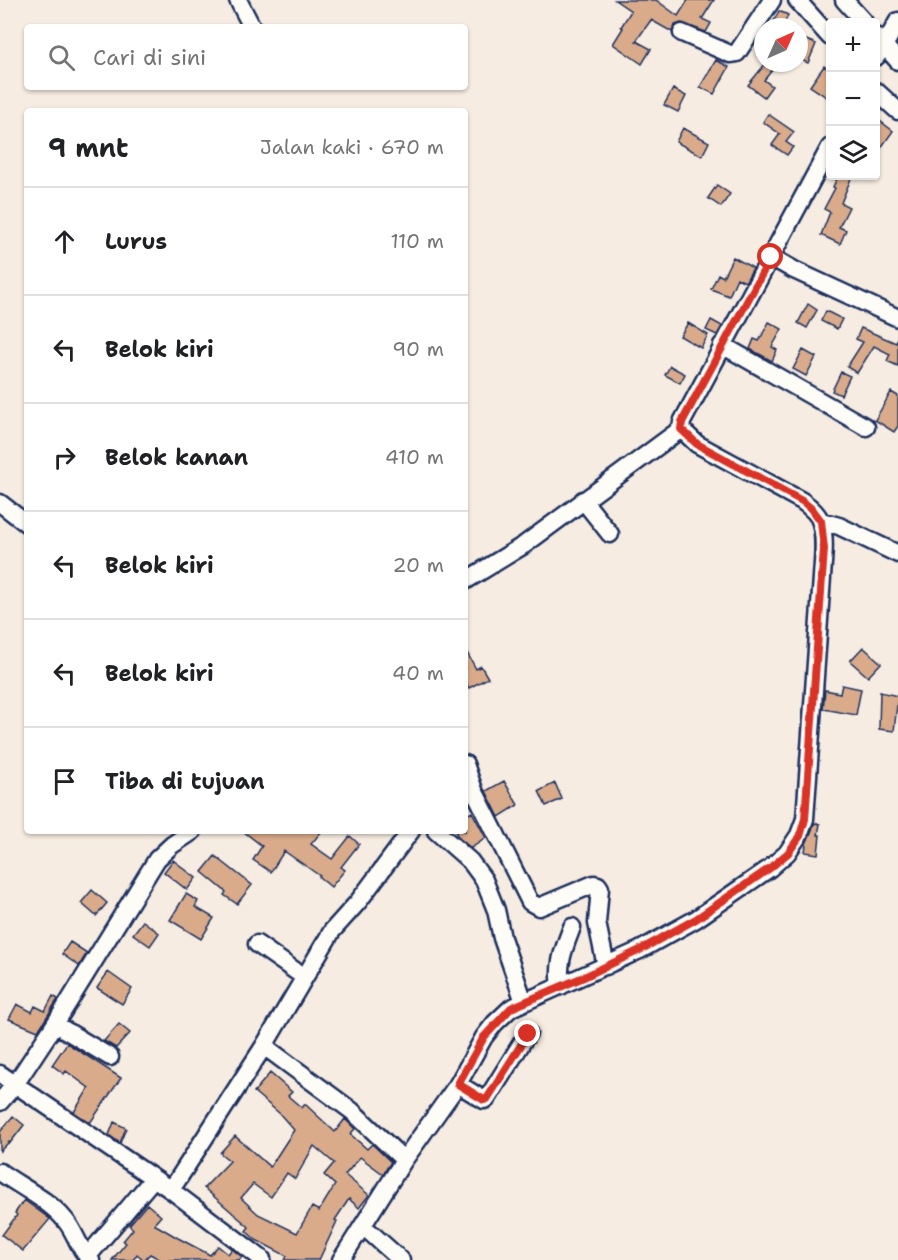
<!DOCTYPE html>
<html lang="id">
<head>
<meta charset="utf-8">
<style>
	:root { --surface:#fff; --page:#f2f2f2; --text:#202124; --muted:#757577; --line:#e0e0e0 }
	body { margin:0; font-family:"Shantell Sans",sans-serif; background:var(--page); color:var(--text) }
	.controls { position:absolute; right:18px; top:18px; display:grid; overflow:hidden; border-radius:6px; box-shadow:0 2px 4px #0004 }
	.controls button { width:54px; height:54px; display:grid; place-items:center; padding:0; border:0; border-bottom:2px solid var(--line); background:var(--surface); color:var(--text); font:30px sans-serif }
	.compass { position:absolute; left:754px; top:18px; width:54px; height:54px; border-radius:50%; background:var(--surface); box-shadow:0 2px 4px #0004; rotate:45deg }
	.stop { position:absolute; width:18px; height:18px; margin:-14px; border:4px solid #d93025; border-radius:50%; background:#fff }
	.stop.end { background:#d93025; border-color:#fff; box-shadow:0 2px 6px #0008 }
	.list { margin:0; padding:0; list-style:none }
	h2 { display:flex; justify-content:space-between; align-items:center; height:78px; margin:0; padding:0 24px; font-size:26px }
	h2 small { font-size:20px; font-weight:400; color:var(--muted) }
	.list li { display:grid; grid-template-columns:39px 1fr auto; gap:18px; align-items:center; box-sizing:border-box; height:108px; padding:0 24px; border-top:2px solid var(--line) }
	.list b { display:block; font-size:22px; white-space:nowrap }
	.list em { font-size:20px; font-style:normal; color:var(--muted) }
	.icon { flex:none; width:33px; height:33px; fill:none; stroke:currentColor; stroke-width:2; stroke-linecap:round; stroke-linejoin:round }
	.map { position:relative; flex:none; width:898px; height:1260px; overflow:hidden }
	.search { position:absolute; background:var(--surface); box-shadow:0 2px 4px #0004; left:24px; top:24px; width:444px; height:66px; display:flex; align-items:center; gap:15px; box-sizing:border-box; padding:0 21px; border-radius:6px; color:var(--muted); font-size:22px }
	.panel { position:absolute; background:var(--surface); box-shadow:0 2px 4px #0004; left:24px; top:108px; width:444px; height:726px; border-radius:6px }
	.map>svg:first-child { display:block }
	.building { fill:#d9ab8b; stroke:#1b2f5e; stroke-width:1.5; fill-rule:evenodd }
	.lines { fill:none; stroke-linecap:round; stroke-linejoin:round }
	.minor-casing { stroke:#1b2f5e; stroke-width:21 }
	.minor { stroke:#fdfcf7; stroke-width:16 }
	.route { stroke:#d93025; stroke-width:8 }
</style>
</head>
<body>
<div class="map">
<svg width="898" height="1260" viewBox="0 0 898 1260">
	<rect width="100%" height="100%" fill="#f6ece1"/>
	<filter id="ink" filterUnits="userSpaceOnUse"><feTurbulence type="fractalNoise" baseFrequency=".0167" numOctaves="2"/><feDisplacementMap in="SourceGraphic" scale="12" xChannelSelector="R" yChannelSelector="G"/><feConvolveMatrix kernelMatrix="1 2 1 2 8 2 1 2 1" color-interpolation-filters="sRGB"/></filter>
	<g filter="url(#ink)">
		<path class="building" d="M615,0H656L678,16L688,0H714L702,19L711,23L706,32L681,23L675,25L672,32L651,20L636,41L651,49L642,64L613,44L623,28L621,27L631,11Z
			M779,11L788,15L783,27H771Z
			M799,37L816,44L808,63L799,59Z
			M716,60L729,67L714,94L700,87Z
			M766,63H778L764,80L772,86L764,97L748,85Z
			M824,66L831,71V100L810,86Z
			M673,89L686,96L678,112L664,105Z
			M768,114L794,132L786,142L793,147L787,155L772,145L780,134L763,122Z
			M876,118L893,131L876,155Z
			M683,128L709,142L702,156L676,142Z
			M838,176H852L841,203L849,207L839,227L846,230L840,244L821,235L830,212L824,209L835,188L833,187Z
			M717,185L730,194L721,207L708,198Z
			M733,257L753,268L745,282L737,278L729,296L711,289L718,274L723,277Z
			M808,304L817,310L807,328L798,323Z
			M826,311L842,319L837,329L821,321Z
			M711,320L722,326L717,335L706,330Z
			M769,322L782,329L772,347L777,350L772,361L750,349L754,339L759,341Z
			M688,323L708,335L701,348L680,336Z
			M861,328L896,343L898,337V366L887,361L890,354L874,346L857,373L847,367L863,342L856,339Z
			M803,350L816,357L806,376L793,369Z
			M670,366L685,374L680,383L665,375Z
			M841,372L850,376L841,395L832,391Z
			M891,392L898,396V426L894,432L875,420Z
			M863,647L881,663L868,677L850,661Z
			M465,649L476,669L481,666L488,678L469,688L465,681Z
			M842,685L861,689L856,715L823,709L825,690L840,693Z
			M880,692L898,696L894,731L879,729Z
			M504,781L518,805L499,817L486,791Z
			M555,783L562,799L546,806L539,791Z
			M472,812L486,838L471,848L459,838L455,831H465V816Z
			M815,823L820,824L818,835H820L818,854L805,852L806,844Z
			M243,831H322L311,844L332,859L350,836L359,844L341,867L345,870L331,887L319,877L320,876L284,851L271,872L253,860L262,846Z
			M215,856L252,885L237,904L224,895L226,892L202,872Z
			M173,860L196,878L187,890L164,872Z
			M92,890L107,903L96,916L81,903Z
			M186,894L198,901L195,907L214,918L201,939L170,920Z
			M143,921L159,933L150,946L133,934Z
			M70,942L87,953L79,966L62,954Z
			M108,972L132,989L122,1004L97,988Z
			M53,996L58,999L38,1031L9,1019L17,1004L32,1012L35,1006L45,1011Z
			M119,1024L130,1033L116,1048L104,1041Z
			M67,1043L121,1078L90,1123L74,1112L89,1088L66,1071L64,1074L52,1065Z
			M270,1073L292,1092L288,1096L302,1108L305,1104L335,1132L345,1119L355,1129L350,1134L367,1149L372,1144L391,1162L383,1174L360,1157L345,1175L369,1195L359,1208L349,1199L335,1220L337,1221L319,1260H285L287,1256L256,1240L246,1231L249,1227L204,1188L230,1161L220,1153L235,1136L270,1167L294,1130L279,1113L254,1092ZM314,1146L334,1163L324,1175L335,1185L319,1211L312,1207L297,1233L258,1214L241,1198L253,1184L271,1197L287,1173L295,1179Z
			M13,1116L24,1125L10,1143L9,1142L0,1151V1132Z
			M114,1122L126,1128L120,1143L109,1135Z
			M24,1200L50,1219L23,1251L2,1235L17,1215L15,1213Z
			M147,1204L161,1216L154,1224L178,1238L210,1255L218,1246L228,1254L232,1249L242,1257L239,1260H161L150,1254L144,1260L137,1254L133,1260H112L126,1243L123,1241L133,1229L129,1225Z"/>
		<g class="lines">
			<defs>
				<path id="minor" d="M238,0L252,27
					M797,0L830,37
					M844,0L864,22
					M682,33L730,54L737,53L772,0
					M876,36L898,61
					M876,57L884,46L898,21
					M876,91L898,111
					M771,257L794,270L898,318
					M722,345L866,427
					M583,500L610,534
					M0,503L27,524
					M821,521L839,526L898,554
					M465,581L524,545L681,429
					M465,764L475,793
					M465,794L473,791L477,796L530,902L539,907L594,884L598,885L600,888L597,923L606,966
					M436,831L470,861L484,880L496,910L502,938L524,1002
					M257,944L304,977
					M561,986C557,964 564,948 572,927
					M55,1024L110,1057
					M264,1046L352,1111L404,1160
					M0,1074L171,1190L262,1259
					M458,1084L484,1100L487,1099L528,1033
					M0,1102L16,1083L55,1024L157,859L172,845L193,831
					M0,1172C21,1187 49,1200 65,1220C76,1232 78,1249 91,1260
					M171,1190L264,1046L332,931L358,902L411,831
					M363,1226L401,1260
					M87,1257L153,1179
					M341,1260L404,1160L458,1084L484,1037L495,1023L511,1008L640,950L696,919L770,868L787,853L799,835L805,819L822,577C823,560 826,539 821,523C819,514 809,506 802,501L697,444L681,429L682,422L830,147"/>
			</defs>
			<use href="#minor" class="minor-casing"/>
			<use href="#minor" class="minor"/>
		</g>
	</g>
	<g class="lines" filter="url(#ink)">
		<path class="route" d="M528,1034L487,1099L484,1100L458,1084L484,1037L511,1008L586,976L640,950L696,919L770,868L788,853L800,836L805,819L822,577L824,549L821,521L812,509L802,501L697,444L681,429L682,422L771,257"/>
	</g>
</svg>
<div class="controls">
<button>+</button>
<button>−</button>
<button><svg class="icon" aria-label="layers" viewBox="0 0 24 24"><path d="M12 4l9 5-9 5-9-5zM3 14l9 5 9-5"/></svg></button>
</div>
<svg class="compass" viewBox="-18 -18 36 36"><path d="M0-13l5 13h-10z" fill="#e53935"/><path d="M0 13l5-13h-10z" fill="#757577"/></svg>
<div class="stop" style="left:771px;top:257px"></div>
<div class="stop end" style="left:528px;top:1034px"></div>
<div class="search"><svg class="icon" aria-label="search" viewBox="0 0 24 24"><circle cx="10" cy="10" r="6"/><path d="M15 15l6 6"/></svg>Cari di sini</div>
<section class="panel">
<h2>9 mnt<small>Jalan kaki · 670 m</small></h2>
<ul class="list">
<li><svg class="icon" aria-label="ahead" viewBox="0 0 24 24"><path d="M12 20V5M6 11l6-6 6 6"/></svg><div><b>Lurus</b></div><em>110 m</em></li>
<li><svg class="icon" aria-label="left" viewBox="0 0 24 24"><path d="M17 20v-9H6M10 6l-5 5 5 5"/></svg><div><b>Belok kiri</b></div><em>90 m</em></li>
<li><svg class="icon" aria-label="right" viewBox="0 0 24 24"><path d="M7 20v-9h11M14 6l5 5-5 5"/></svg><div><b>Belok kanan</b></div><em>410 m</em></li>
<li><svg class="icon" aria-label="left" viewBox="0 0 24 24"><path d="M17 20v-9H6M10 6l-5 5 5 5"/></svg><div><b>Belok kiri</b></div><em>20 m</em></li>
<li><svg class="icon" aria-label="left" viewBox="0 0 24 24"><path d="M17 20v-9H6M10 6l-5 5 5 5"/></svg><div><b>Belok kiri</b></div><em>40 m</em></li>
<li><svg class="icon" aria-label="arrive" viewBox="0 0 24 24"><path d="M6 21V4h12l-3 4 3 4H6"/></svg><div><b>Tiba di tujuan</b></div></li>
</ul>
</section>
</div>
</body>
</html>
